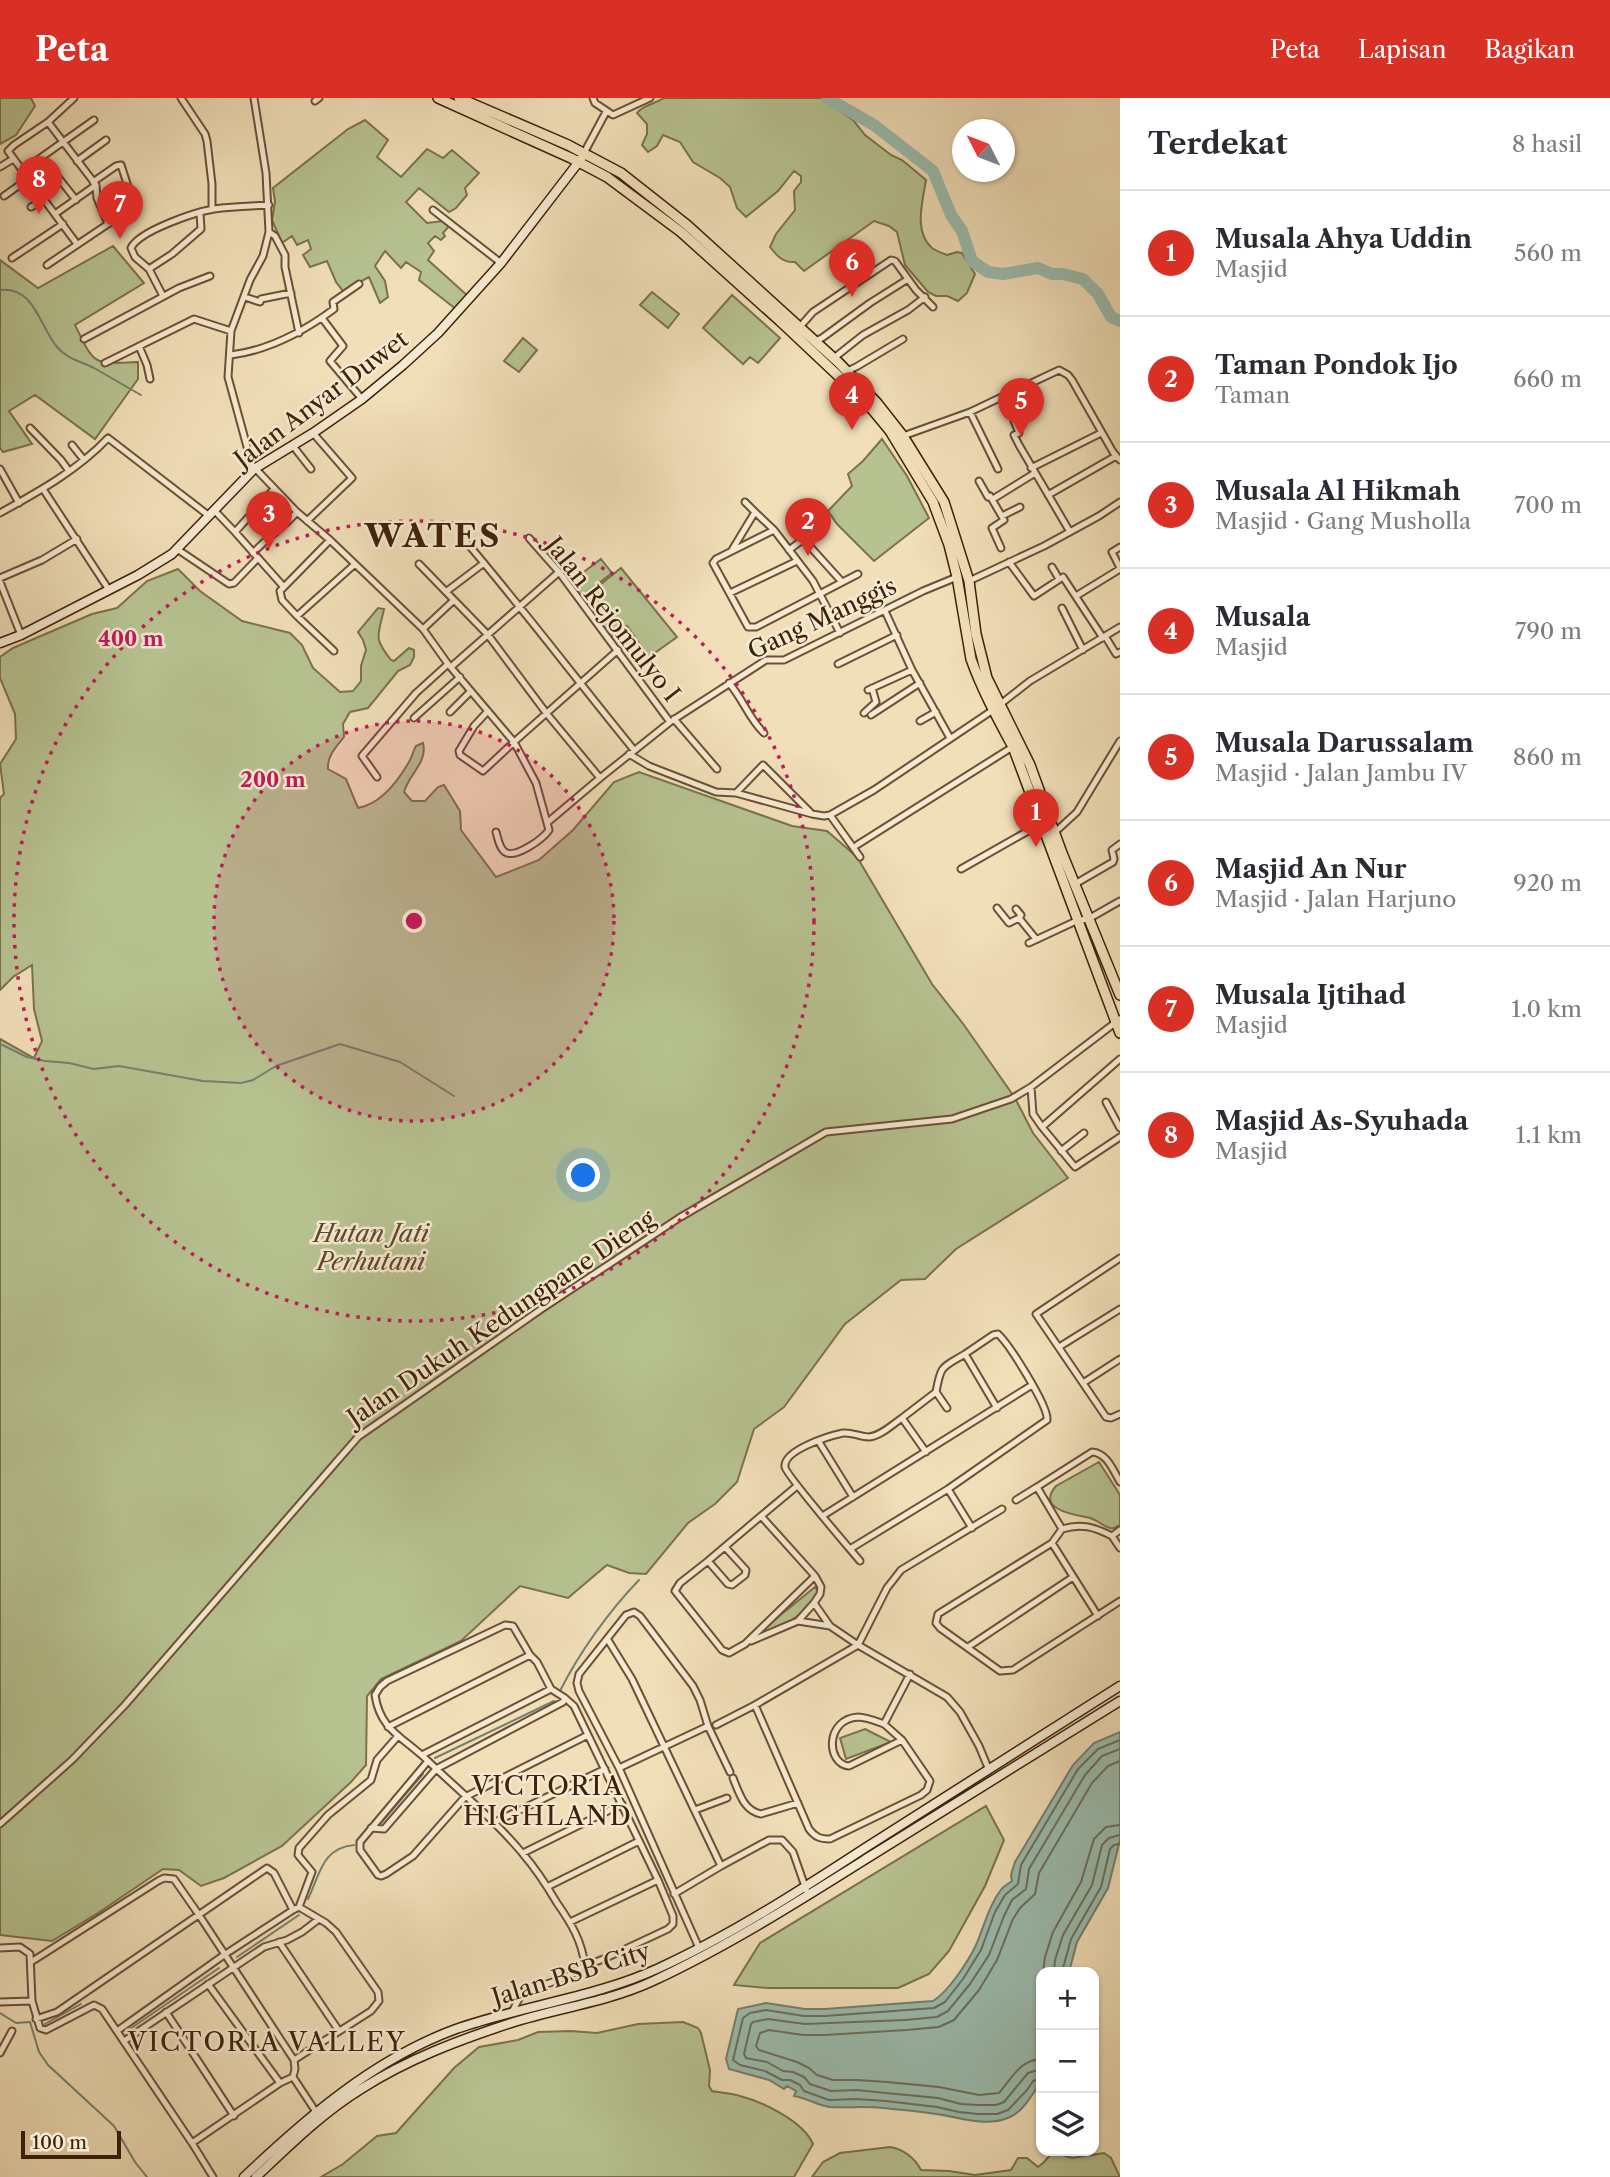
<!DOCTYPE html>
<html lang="id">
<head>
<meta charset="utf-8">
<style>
	:root { --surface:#fff; --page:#f2f2f3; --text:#2b2b33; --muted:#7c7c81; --line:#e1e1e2; --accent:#d93025 }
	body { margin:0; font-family:"Libre Caslon Text",serif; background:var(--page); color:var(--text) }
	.controls { position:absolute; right:21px; bottom:21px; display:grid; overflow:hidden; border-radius:14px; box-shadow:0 2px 5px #0004 }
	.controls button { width:63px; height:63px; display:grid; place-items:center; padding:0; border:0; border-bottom:2px solid var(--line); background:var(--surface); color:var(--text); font:35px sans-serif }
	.compass { position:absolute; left:952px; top:21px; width:63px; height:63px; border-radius:50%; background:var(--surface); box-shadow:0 2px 5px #0004; rotate:312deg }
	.scale { position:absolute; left:21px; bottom:18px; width:100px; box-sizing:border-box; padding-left:7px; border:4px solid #3e2108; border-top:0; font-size:19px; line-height:24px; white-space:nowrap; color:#3e2108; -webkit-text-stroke:5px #f6ead2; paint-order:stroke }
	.you { position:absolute; left:584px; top:1078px; width:24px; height:24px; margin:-18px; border:5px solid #fff; border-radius:50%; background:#1a73e8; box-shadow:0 0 0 10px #1a73e833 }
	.badge { display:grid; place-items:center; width:46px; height:46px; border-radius:50%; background:var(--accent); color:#fff; font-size:23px; font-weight:700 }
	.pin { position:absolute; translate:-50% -58px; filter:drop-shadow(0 2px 4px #0008) }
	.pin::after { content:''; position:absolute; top:37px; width:24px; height:21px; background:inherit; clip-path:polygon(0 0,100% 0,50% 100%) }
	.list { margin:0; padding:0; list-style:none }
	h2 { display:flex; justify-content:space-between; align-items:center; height:91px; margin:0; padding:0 28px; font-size:30px }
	h2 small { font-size:23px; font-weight:400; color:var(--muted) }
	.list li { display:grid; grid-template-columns:46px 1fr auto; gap:21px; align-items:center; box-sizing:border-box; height:126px; padding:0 28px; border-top:2px solid var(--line) }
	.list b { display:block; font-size:26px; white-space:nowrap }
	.list p { margin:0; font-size:23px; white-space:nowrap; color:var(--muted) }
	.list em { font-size:23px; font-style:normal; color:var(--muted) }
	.icon { flex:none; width:38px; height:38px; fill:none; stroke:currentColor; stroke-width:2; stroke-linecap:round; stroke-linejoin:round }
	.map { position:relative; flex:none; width:1120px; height:2079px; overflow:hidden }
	header { display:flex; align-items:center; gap:42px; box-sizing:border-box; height:98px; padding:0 35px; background:var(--accent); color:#fff }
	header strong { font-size:33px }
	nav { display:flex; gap:38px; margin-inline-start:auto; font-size:24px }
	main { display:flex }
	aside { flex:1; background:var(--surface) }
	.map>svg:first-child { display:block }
	.green { fill:#b7c291; stroke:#7a724c; stroke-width:2 }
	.water { fill:#9bbdb0; stroke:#767f6d; stroke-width:2 }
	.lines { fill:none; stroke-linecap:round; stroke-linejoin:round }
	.shore { stroke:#6c6f5c; stroke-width:2 }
	.stream { stroke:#767f6d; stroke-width:2 }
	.river { stroke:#9bbdb0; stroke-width:12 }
	.street-casing { stroke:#6b5034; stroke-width:9 }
	.secondary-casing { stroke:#3e2108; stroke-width:11 }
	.primary-casing { stroke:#3e2108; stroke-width:12 }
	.street { stroke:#f6ead2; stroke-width:5 }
	.secondary { stroke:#f6ead2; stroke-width:8 }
	.primary { stroke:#f1dfb9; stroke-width:9 }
	.ring { fill:none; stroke:#c2185b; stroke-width:3.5; stroke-dasharray:3.5 7 }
	.labels { text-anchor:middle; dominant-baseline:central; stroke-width:5; stroke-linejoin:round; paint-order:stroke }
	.street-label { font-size:24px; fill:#3e2108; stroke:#f6ead2 }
	.park-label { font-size:24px; font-style:italic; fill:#5c492a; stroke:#f6ead2 }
	.neighbourhood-label { font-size:26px; letter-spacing:2px; fill:#3e2108; stroke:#f6ead2 }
	.district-label { font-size:32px; font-weight:bold; letter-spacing:2px; fill:#3e2108; stroke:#f6ead2 }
	.centre { fill:#c2185b; stroke:#f6ead2; stroke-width:3.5 }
	.ring-label { font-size:21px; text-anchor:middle; font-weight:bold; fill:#c2185b; stroke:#f6ead2; stroke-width:5; stroke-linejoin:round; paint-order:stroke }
</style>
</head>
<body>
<header>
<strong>Peta</strong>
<nav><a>Peta</a><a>Lapisan</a><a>Bagikan</a></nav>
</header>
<main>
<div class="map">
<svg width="1120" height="2079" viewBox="0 0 1120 2079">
	<rect width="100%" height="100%" fill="#f1dfb9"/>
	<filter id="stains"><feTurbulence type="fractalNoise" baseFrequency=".00286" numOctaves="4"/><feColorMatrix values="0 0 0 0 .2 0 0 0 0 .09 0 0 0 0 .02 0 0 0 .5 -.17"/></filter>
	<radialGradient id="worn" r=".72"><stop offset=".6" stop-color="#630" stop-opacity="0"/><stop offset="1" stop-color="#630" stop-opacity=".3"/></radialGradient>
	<path class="green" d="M0,0H31L35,8L16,37L0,46Z
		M664,0H821L853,22L865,37L891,57L902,62L926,82C923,102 913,134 932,150C936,153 942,155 947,157L957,154L962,155L975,176L967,195L958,203L947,198H936L928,194L905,167L897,134L889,128L874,123L804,173L795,164C783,165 777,158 770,149L776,136L795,112L794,93L801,84V78L794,73L778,93L746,119L737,110L730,89L720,80L693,64L680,44L663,37L657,48L648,54L642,47L647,36V26L637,15C643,7 655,6 664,0Z
		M365,22L388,42L377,59L401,79L427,51L443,60L452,52L479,75L465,90L467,97L456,110L449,114L419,90L406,104L427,125L443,123L449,128L443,135L445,138L441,142L435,138L428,145L434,153L428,162L469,199L457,212L419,182L421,174L406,164L401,170L385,153L375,168L385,183L388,199L380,205L369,179L343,193L336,184L327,163L310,169L303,157L311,151L308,142L297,147L292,138L282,145L272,122L275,104L273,90L348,31Z
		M113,148L144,185L75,227C95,268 93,266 138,264V281L95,341L35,297L9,313L32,346L3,354L0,350V162L38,190Z
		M652,194L679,216L668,230L640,207Z
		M732,197L780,240L758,265L750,259L743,266L703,230Z
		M523,240L537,252L519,274L504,263Z
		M882,341L907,378L929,420L874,463L837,426L828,413L852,388L848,376L863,363Z
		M601,461L612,475L579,500L568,486Z
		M621,470L677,539L649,559L627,528L610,540L580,503Z
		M178,471L200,493L242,523L290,535L302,547L313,570L340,594L353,593L361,583V568L366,552L363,542L358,534L378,510L384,511C378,539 373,539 391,562L394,563L409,550L414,552V559L410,567L398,573L368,610L350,614L343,626L344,639C336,649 327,658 328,671L346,681L358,710C381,706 398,683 409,664C412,659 413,653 416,648L423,645C428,664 409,676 404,694L412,703H425L438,689L444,687L460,713L461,732L496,779L539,762L573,732L614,684L639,674L792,728L827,733L857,759L932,886L964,927L1015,1000L1033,1035L1068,1080L956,1151L925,1181L901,1182L845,1226L784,1309L754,1331L737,1384L715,1406L688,1425L646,1476L629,1475L607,1467L568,1500L520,1488L461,1543L381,1581L367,1598L366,1667L351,1684L282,1748L224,1780L201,1788L179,1772L163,1771L98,1815L52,1843L0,1837V941L34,960L42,943L34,911L32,867L13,879L0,892V700L4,696L0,666L16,641L15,616L0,580V559L13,550L92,516L117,510L147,483Z
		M1099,1364L1120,1397V1427C1116,1429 1115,1431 1110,1430C1103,1428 1097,1422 1090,1420C1076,1417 1035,1412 1056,1388Z
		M815,1489L819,1495C807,1514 790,1524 770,1535L762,1532Z
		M865,1631L891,1644L846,1661L840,1640Z
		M986,1708L1004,1742L985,1788L949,1853L929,1876L898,1890H768L734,1887L760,1845Z
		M683,1924L698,1930L701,1935L710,1972L709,1988L712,1993C721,1995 731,1995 740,1998C763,2004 803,2023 813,2046L794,2079H321L343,2066L377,2038L396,2035L454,1970L479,1949L518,1942L538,1934L571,1933L597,1935L638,1926Z
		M890,2049C903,2051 915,2060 921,2072L949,2073L975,2077L1011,2072L1018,2060H1027L1038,2069L1043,2065L1053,2054L1072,2060L1104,2055L1111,2060L1120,2079H812L823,2064L840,2055Z"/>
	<path class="water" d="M1120,1634V1742L1108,1790L1077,1844L1069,1874H1041V1983C1033,1995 1024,2013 1010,2019C986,2030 960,2019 936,2016C919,2013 901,2012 883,2010C865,2008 848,2010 830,2009C819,2008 807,2000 794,1998L796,1993L787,1988L784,1991L769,1982L729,1971L726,1961L738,1911L766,1905L805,1911H825L933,1903C948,1894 968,1864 976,1847C984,1829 988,1809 1000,1793C1004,1787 1007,1787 1012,1783L1011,1777L1015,1764L1073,1667L1094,1645Z"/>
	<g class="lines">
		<path class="shore" d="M1043,1874L1045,1859L1053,1834L1081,1784L1094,1741L1106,1729L1120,1727
			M1054,1874L1055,1862L1063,1837L1092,1787L1102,1747L1109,1740L1120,1737
			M1062,1874L1071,1841L1101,1789L1110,1751L1114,1747L1120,1746
			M1041,1961C1020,1962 1012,1980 999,1995L979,1997L939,1989L887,1984L857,1982H833L817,1977L809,1970L797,1964L759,1952L756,1948L760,1935L769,1932L803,1937H825L906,1932L939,1929L954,1922L979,1892L997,1862L1013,1821L1020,1810L1035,1796L1039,1775L1092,1685L1108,1668L1120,1663
			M1041,1971L1028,1975L1004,2004L996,2007H979L961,2006L938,2000L886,1995L856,1992L831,1993L810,1986L804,1979L793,1974L783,1973L767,1964L746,1960L744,1956L751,1926L753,1924L768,1921L805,1926L905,1922L937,1919L948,1913L970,1886L989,1857L1004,1818L1012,1802L1026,1791L1029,1771L1085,1677L1102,1658L1120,1651
			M1041,1980L1033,1983L1027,1992L1008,2012L997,2016H978L959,2014L937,2009L886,2003L856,2001L829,2002L804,1993L800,1987L790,1982H782L765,1973L740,1967L733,1962L743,1920L750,1915L766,1912L804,1918H825L934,1910L945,1904L963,1881L981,1852L995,1814L1005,1797L1018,1786L1021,1767L1078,1671L1098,1651L1120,1642"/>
		<path class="stream" d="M0,192C34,188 39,227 57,249C67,261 80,263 94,270C110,279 125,288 141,297
			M0,946L27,959L45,963L69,965L94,971L119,968L203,983L241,985L253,982L276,968L340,946L400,964L454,998
			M560,1593C579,1555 609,1513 639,1482
			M435,1660L554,1603
			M380,1726L423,1676
			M308,1801C320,1776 322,1750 354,1747
			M237,1859L299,1817
			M0,1915L16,1925L30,1924L39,1954L48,1967L114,2028L135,2064L147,2079
			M45,1926L81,1906
			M127,1933L219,1870"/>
		<path class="river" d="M827,0L874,27L933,73L951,117L962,133L972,163L988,174L1003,176L1038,170L1052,176H1063L1083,181L1098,196L1111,219L1120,223"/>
		<defs>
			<path id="street" d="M74,0L48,24L14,47L8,53L77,146
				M181,0L205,36L207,43L212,86V111
				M254,0L266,75L269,134L263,158L250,182L231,233L228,279L252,367L297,414L330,442L423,531L448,566L514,644L536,685L549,732C543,741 515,761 505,754C499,750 498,740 496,734
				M593,0L595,5L613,17L650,0
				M315,3L319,0
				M48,24L96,87L97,100L108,126L133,111V104L121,67L116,68L93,84
				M584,55L606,14
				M42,59L76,102
				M77,63L106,42
				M0,69L13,61
				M22,73L94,22
				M4,98L28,81
				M31,109L44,102
				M433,112L501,165
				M55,116L96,87
				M269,134L275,138L285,157V169L299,235
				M12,160L63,126
				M47,167L108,126
				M149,171L172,156L201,131L200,115
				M163,198L149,171L135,159L131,150C139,133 195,114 214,111C232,108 251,108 269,107
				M245,199L260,204L261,201L291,195
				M322,220L343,248L330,263L362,301
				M798,231L813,214L891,162L895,163L916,192L933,209
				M84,241L179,190L210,178
				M815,243L822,240L870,205L908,181
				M139,248L147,267L150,281
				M231,257C270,252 303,234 334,211L333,204L359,186
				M834,260L863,237L908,212L925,199
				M105,265L194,221L231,233
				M847,273L856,269L903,241
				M1004,298L1019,335L1014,337L1019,347L1070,434
				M970,314L998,371
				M30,330L61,362L69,373
				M903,338L970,314L1059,272L1068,277L1072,282L1113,354L1120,362
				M72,347L84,362
				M293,348L311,371
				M1031,370L1101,335
				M0,371L19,405
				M979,383L988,399L990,398L1004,422L992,430L1001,450
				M43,391L109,492
				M1048,397L1116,358
				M993,401L1035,375
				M745,404L755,414
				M214,412L235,434L274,391
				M0,415C38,394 78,372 108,340L208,417
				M1002,418L1020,409
				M307,423L352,380L313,335
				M774,432L716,461L713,465L748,529H756L858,476
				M235,434L283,488
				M462,439C521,508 576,581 634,652
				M529,440L559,474L670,624
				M330,442L280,493L282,502L297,518L355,466
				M1120,449L1112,454L1120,470
				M177,451L229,486L234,485L258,460
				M732,452L755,414L774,432L813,483L840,535
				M789,452L801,443H805L842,484
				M253,455C267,440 284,429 297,414
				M1009,464L1034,498L1063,479L1103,540
				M419,466L488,537L547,616L600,680
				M1052,469L1059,481
				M0,480L42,462L77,441
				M969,483L1044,448L1099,418L1120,404
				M0,484L21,537
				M447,493L484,465
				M730,495L797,463
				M1076,498L1120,471
				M1062,510L1083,552
				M885,513L912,572L950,640
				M297,518L334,553
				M423,531L454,502
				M1105,538L1116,556L1120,554
				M838,566L897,537
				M451,569L559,474
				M729,585C743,601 749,621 764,635
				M868,592L912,572
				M488,613L474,628L459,653L460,657L483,673L514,644L618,552
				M450,614L471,593
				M864,615L876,604L872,590
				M871,617L920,585
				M414,620L460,579
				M674,621L717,671
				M920,623L936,614
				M629,656L649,668L716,694L736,695L812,716L824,718L830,717L874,692L993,612L1030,583L1120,529
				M377,679L362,658L416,595L448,566
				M736,695L763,667L810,714
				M830,717L860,759
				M548,724L600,680L670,624L766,562H784L923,493L957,479
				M1053,736L1077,714L1120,643
				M857,747L1014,648
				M961,771L1042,725
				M1075,786L1113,764L1114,761L1112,752L1120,746
				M997,810L1009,825L1019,820
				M1016,811L1021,817L1019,820L1036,841
				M1029,845L1074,824L1090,820L1120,803
				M1031,989L1033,1016L1042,1029L1075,1069L1120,1039
				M1106,1004L1120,1030
				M1042,1029L1120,961
				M1061,1053L1084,1035
				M1120,1160L1036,1216L1106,1319L1111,1320L1120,1316
				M1059,1249L1120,1211
				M1083,1285L1120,1261
				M936,1294L947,1310
				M819,1344L853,1399
				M926,1354L902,1320L936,1294C941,1266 942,1270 965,1256
				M1120,1384C1113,1372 1107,1355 1092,1354L1037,1389L1062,1431L1052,1445L938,1516L936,1525L940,1530L1000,1573L1013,1572L1120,1503
				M948,1391L972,1430
				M1016,1402L1037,1389
				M824,1417L1032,1287
				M761,1418L797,1388
				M1062,1431C1082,1425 1094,1429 1112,1438
				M1120,1432L1112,1438L1120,1450
				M1052,1445L1098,1518
				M725,1449L746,1472L745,1477L732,1487L728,1486L708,1463L761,1418L815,1478L821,1489L820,1496L814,1505L830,1528L798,1523
				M850,1451L948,1391L1047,1322C1049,1309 1009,1246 998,1236L993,1237L965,1256L997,1310
				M708,1463L680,1485L675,1493L722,1552L729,1555L745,1546L815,1478
				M860,1463C850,1451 786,1377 785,1369C783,1352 829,1338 843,1335C852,1334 860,1339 869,1339C881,1338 893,1326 902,1320
				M830,1528L858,1547L887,1490L901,1472L1002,1411
				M608,1542L632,1581L721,1768L674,1796
				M751,1543L798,1523L814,1505
				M968,1549L1073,1479
				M565,1600L574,1608L658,1782L570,1824
				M755,1607L809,1731C815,1739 820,1741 830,1741L921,1697L927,1692L930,1683L902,1642L849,1668C826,1666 825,1621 858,1619C866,1619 876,1623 884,1626L910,1576
				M884,1626L902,1642
				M716,1627L755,1607L858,1547L947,1599L960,1614L979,1648L989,1672
				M388,1629L530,1557
				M422,1657L551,1591
				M428,1663L360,1744V1752L378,1777L381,1778L386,1776L413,1758L465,1699L588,1637
				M619,1670L708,1628
				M733,1680C739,1695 744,1713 761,1716L798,1705
				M695,1712L727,1700
				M493,1725L605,1671
				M0,1726L72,1662L124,1608L358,1339L540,1212L679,1120L826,1034L952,1021L1011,1001L1031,989L1120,921
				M371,1730L384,1731L436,1671L563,1604L565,1600L551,1591L537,1564L530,1557L513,1528L505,1527L387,1583L380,1589L375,1597C380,1632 403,1639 427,1662C459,1693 495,1722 523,1756C536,1771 547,1788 557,1805C571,1825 582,1843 585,1868L565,1880L525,1893L521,1897L512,1914
				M523,1755L622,1706
				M721,1768L769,1742H782L793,1754L808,1797
				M547,1789L639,1743
				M299,1809L312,1774L298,1757L299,1750L328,1717L371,1682L377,1662L398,1638
				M279,1844L339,1933
				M0,1850L20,1849L30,1856L32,1903L40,1930L46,1932L94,1907L102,1911L192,2045
				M699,1850L619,1670L579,1593L577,1585L579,1576L626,1517L634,1514L640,1518L693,1588L700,1602L708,1628L730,1674
				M31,1864L158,1783L164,1780L174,1781L199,1817L294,1962L295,1971L293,1979L318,2017
				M585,1868L606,1860L668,1831L673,1826V1818L658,1782
				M208,1886L280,1985
				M0,1904L32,1903
				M166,1914L234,2018
				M36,1921L57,1914L267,1770L274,1775L293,1812L299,1809L326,1825L336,1834L378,1894L379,1903L371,1913L294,1962
				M117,1933L224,1857L293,1812
				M124,1943L264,1849L287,1842L302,1834L319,1821
				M0,1955L12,1933
				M213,2079L192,2045L280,1985L293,1979"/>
			<path id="secondary" d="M0,545L21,537L138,477L172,456L254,371L313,335L362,301L403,267L438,235L501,165L581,61
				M244,2079C306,2020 374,1961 456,1931C521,1908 597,1899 659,1870C731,1837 799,1793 865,1750C950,1696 1035,1642 1120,1588
				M256,2079C289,2048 322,2015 361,1991C408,1961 459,1942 511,1925C558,1910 608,1904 653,1883C728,1848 799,1803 869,1759C952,1707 1036,1655 1120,1603"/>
			<path id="primary" d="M438,0L571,60L607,79L681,134L780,223L866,304L890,333L933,404L949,447L957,479L971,561C982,592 998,621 1013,649L1120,935
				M459,0L568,47L621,75L687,127L839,265L877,305L903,338L944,404L969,483L976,536L987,580L1030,667L1062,755L1120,897"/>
		</defs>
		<use href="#street" class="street-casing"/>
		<use href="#secondary" class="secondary-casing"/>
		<use href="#primary" class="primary-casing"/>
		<use href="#street" class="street"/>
		<use href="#secondary" class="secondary"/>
		<use href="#primary" class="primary"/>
	</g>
	<circle cx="414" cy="823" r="200" fill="#c2185b" fill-opacity=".12"/>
	<g class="ring">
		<circle cx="414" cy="823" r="200"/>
		<circle cx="414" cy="823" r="400"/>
	</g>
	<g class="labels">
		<g class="street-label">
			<text transform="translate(321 301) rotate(-37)">Jalan Anyar Duwet</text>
			<text transform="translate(822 520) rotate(-25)">Gang Manggis</text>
			<text transform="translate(613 521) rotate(52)">Jalan Rejomulyo I</text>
			<text transform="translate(501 1220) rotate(-34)">Jalan Dukuh Kedungpane Dieng</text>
			<text transform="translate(571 1876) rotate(-17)">Jalan BSB City</text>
		</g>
		<g class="park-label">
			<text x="371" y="1135">Hutan Jati<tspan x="371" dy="28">Perhutani</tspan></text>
		</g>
		<g class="neighbourhood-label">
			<text x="548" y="1688">VICTORIA<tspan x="548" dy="30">HIGHLAND</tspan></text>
			<text x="267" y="1944">VICTORIA VALLEY</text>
		</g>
		<g class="district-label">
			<text x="433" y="437">WATES</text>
		</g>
	</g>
	<circle cx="414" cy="823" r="10" class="centre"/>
	<g class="ring-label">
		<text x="131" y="548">400 m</text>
		<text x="273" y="689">200 m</text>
	</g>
	<rect width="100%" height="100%" filter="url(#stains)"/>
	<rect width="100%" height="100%" fill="url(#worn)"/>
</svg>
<div class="controls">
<button>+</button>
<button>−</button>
<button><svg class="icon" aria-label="layers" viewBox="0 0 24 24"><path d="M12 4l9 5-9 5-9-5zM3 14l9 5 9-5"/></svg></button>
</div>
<svg class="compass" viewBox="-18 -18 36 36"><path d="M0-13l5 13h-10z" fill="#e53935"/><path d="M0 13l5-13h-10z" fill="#7c7c81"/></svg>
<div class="scale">100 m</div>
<div class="you"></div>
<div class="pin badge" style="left:1036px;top:749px">1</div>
<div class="pin badge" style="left:808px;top:458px">2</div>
<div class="pin badge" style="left:269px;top:451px">3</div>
<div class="pin badge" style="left:852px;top:332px">4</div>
<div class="pin badge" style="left:1021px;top:338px">5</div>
<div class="pin badge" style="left:852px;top:199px">6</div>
<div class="pin badge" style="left:120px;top:141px">7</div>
<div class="pin badge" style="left:39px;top:116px">8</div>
</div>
<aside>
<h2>Terdekat<small>8 hasil</small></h2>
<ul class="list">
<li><span class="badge">1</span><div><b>Musala Ahya Uddin</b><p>Masjid</p></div><em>560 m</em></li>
<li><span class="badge">2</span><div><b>Taman Pondok Ijo</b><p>Taman</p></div><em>660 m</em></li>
<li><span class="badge">3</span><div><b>Musala Al Hikmah</b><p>Masjid · Gang Musholla</p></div><em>700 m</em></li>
<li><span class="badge">4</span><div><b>Musala</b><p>Masjid</p></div><em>790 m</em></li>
<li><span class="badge">5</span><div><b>Musala Darussalam</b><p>Masjid · Jalan Jambu IV</p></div><em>860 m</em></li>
<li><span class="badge">6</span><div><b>Masjid An Nur</b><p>Masjid · Jalan Harjuno</p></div><em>920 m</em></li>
<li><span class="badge">7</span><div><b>Musala Ijtihad</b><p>Masjid</p></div><em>1.0 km</em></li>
<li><span class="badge">8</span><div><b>Masjid As-Syuhada</b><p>Masjid</p></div><em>1.1 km</em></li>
</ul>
</aside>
</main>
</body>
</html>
